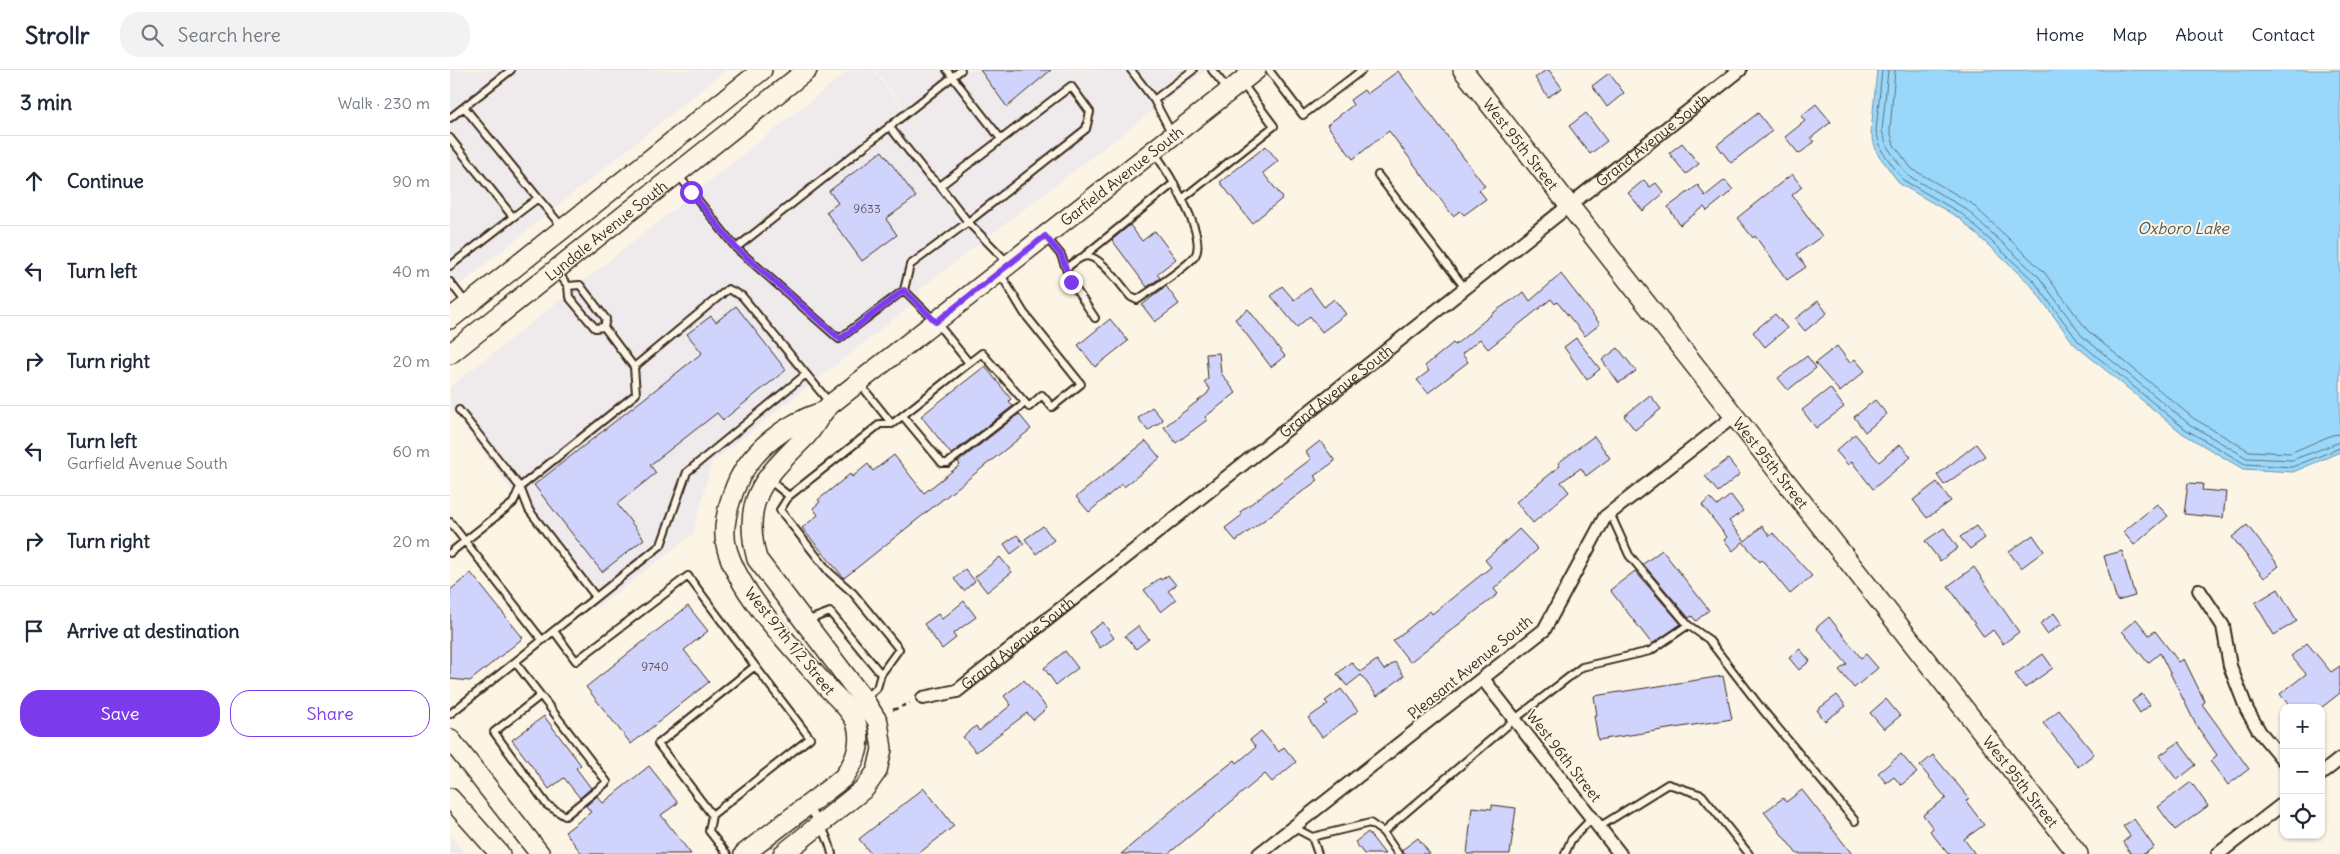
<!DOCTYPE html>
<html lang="en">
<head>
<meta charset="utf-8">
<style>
	:root { --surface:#fff; --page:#f2f2f3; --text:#1f2937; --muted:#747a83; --line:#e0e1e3; --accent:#7c3aed }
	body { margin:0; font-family:Delius,sans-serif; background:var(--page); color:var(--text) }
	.controls { position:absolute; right:15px; bottom:15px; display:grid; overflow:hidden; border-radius:10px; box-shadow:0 1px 4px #0004 }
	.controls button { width:45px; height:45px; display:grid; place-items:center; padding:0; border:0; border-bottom:1px solid var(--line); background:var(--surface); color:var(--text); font:25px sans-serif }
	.stop { position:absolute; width:15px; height:15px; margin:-11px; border:4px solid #7c3aed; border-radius:50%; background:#fff }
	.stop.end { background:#7c3aed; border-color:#fff; box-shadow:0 1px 5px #0008 }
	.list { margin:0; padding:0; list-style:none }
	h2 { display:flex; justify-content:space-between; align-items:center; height:65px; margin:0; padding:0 20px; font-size:21px }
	h2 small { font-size:16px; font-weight:400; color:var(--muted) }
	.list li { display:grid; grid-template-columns:32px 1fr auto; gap:15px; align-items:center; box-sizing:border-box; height:90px; padding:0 20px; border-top:1px solid var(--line) }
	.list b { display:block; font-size:19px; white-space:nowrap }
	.list p { margin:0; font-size:16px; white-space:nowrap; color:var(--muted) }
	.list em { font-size:16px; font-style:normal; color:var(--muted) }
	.actions { display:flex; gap:10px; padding:15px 20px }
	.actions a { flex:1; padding:11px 0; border:1px solid var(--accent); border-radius:20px; text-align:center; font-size:18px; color:var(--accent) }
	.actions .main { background:var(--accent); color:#fff }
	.icon { flex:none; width:28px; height:28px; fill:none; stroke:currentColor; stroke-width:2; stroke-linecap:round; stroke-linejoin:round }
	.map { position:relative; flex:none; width:1890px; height:784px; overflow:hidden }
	header { display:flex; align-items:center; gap:30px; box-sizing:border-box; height:70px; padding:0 25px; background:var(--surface); border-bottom:1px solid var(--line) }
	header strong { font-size:24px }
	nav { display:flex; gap:28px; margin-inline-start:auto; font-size:18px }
	.search { width:350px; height:45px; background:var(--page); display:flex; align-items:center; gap:12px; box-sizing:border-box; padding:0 18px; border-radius:20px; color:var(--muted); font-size:19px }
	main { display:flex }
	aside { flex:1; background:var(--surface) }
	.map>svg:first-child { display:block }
	.built { fill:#efebec }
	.water { fill:#99d8fb; stroke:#7392a3 }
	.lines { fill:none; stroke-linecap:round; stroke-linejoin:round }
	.shore { stroke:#617076; stroke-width:1 }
	.building { fill:#d0d3fc; stroke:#3b2a1e }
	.lane-casing { stroke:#3b2a1e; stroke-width:10 }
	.street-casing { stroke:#3b2a1e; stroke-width:16 }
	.secondary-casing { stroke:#3b2a1e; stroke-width:22 }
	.path { stroke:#3b2a1e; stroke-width:2.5; stroke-dasharray:5 4; stroke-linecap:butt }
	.lane { stroke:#fcf5e5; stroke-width:6 }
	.street { stroke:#fcf5e5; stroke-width:12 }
	.secondary { stroke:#fcf5e5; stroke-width:19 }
	.route { stroke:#7c3aed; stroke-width:6 }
	.labels { text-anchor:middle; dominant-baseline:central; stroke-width:4; stroke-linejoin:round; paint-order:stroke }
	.number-label { font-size:12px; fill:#605456 }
	.street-label { font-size:15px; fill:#3b2a1e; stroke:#fcf5e5 }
	.water-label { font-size:16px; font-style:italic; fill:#525655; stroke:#fcf5e5 }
</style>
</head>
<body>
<header>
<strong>Strollr</strong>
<div class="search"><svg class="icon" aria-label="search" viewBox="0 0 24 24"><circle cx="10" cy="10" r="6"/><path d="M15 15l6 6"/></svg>Search here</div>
<nav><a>Home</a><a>Map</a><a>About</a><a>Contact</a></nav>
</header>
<main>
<aside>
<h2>3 min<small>Walk · 230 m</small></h2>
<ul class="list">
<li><svg class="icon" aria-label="ahead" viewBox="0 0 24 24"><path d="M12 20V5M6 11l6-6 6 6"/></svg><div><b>Continue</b></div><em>90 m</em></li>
<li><svg class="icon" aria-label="left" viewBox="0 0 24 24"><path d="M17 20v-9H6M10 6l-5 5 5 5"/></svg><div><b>Turn left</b></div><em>40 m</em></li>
<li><svg class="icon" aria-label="right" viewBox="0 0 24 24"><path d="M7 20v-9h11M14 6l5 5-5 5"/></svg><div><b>Turn right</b></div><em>20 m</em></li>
<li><svg class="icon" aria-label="left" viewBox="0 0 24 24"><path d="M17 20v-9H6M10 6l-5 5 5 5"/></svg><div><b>Turn left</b><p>Garfield Avenue South</p></div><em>60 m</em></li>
<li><svg class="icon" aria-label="right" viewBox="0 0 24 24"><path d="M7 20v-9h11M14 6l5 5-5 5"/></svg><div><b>Turn right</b></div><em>20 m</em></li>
<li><svg class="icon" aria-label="arrive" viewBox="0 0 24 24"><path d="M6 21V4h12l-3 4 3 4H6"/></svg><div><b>Arrive at destination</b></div></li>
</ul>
<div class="actions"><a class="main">Save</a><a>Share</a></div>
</aside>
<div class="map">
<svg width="1890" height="784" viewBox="0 0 1890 784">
	<rect width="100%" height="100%" fill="#fcf5e5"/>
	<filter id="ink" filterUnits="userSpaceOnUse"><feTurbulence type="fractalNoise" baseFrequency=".02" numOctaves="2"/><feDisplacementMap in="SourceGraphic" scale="10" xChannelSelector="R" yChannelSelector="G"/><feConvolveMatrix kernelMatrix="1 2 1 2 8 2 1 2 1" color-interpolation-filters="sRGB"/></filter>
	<g filter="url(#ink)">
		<path class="built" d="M0,0H276L0,223Z
			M399,0H423L479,72L425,0H756L470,219V229L262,392L243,464L148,538L0,337V317Z
			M0,765L15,784H0Z"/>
		<path class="water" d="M1427,0H1890V382L1843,402L1793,399L1732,363L1624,274L1581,215L1509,148L1450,114L1427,83L1421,62Z"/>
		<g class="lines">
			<path class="shore" d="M1432,0L1426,61L1432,81L1453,110L1512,144L1584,211L1628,271L1735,359L1795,394L1842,397L1890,378
				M1438,0L1432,61L1438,78L1457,105L1516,139L1589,207L1632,266L1739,354L1797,388L1842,390L1890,372
				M1445,0L1440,60L1444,75L1462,99L1521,133L1594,202L1638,261L1743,348L1799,381L1840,383L1882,365L1890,364"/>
		</g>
		<path class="building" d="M530,0H601L557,37Z
			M1096,0H1099L1112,18L1098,27L1085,8Z
			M948,1L1035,116L1029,120L1036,129L1014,145L1010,141L1003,146L939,61L903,89L877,55L903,35L900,30L914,20L917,24Z
			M1159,3L1174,23L1157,37L1142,16Z
			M1366,34L1381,52L1361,68L1364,72L1349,84L1335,67L1355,51L1351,46Z
			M1136,43L1157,71L1140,84L1119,56Z
			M1308,43L1322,61L1281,93L1267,75Z
			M1232,73L1249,94L1236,104L1219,83Z
			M816,76L828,91L813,103L833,128L802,153L770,112Z
			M432,81L466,127L436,149L447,165L412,191L376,142L388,133L379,121Z
			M1342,104L1352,117L1342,125L1372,166L1347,184L1356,197L1337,210L1305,166L1303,168L1287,148Z
			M1194,110L1200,117L1206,113L1214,123L1193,141L1178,123Z
			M1275,110L1283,120L1257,141L1254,137L1230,155L1218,137L1248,115L1255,126Z
			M680,155L692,171L705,161L726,189L707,204L710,208L697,217L662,170Z
			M1111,204L1150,254L1135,266L1107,232L1105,234L1101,229L1038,279L1030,269L1012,284L1018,292L978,323L967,310L979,301L975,296L1003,273L1005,275L1047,240L1074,222L1080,231Z
			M716,216L729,234L705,252L692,235Z
			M832,216L844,230L860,218L874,237L884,229L896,244L872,262L860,246L847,257L821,226Z
			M1368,231L1377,243L1355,261L1345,249Z
			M286,236L336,300L273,350L267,343L200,395L206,403L167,434L194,469L152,502L84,415L252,283L237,264L261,246L266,252Z
			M798,239L835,286L821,297L785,249Z
			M1325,244L1337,258L1315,277L1303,262Z
			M660,249L678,271L645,297L628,275Z
			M1126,268L1150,299L1137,310L1114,277Z
			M1387,276L1400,293L1405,289L1415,301L1390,322L1365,293Z
			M1168,278L1186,301L1169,313L1152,290Z
			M769,283L771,303L786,323L755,347L757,350L726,373L714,357L757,324L760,319L754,312L758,309L756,284Z
			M1357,286L1366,298L1338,320L1328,308Z
			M535,296L561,329L559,331L563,336L501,384L471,346Z
			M1380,318L1394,337L1366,358L1352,340Z
			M1200,325L1211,339L1185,360L1174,346Z
			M1425,330L1437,344L1415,362L1404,347Z
			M702,337L713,350L698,361L688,348Z
			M569,344L581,359L394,508L352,458L368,445L363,438L370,432L368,430L400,404L402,407L418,394L423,401L444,385L474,423L510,395L508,392Z
			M1405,364L1429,392L1450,374L1461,387L1423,419L1402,392L1398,395L1386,381Z
			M1144,366L1160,388L1136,406L1131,398L1111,412L1119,422L1083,453L1066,432L1110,396L1108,393Z
			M696,371L710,388L674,417L672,414L639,442L626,427Z
			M870,371L885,391L864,406L868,410L786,471L775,458L792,445L790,442L861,389L856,382Z
			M1526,374L1535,386L1494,415L1487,405Z
			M1278,389L1290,404L1268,422L1255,406Z
			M1487,412L1501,431L1477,448L1463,430Z
			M1738,413L1753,414L1752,420L1776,422L1773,448L1734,444Z
			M1281,425L1293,441L1279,451L1295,471L1312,456L1320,466L1323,463L1362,506L1340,524L1312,490L1310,492L1293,472L1283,481L1274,470L1277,467L1252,435L1260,428L1267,436Z
			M1707,434L1718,446L1684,475L1673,462Z
			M1797,455L1829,496L1814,508L1782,467Z
			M593,456L604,470L586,484L575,469Z
			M1526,456L1535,468L1520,479L1510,467Z
			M1494,458L1508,478L1490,491L1475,471Z
			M1069,459L1088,479L1044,519L1048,524L960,592L943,571L980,541L982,544L1041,497L1035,490Z
			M567,465L574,474L561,484L554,474Z
			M1583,465L1594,481L1571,498L1559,482Z
			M1212,480L1259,540L1246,551L1242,546L1239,548L1193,494Z
			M1672,481L1685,526L1667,531L1654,486Z
			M550,487L562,502L537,522L525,507Z
			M1524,497L1569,562L1553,574L1543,560L1534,567L1498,516Z
			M515,499L525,511L514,521L504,509Z
			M1185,501L1231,554L1202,574L1160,520Z
			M21,503L73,568L20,611L0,609V520Z
			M718,505L726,515L718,521L726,530L711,542L694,520L710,508L711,510Z
			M1828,519L1847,551L1824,565L1805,533Z
			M514,531L526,547L503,564L506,568L492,579L474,554L488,544L492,549Z
			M238,536L258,561L234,580L259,612L181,674L136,617Z
			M1604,543L1612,554L1597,564L1590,554Z
			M1379,547L1411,588L1416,584L1428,598L1404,618L1389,600L1397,594L1366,558Z
			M1686,549L1699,565L1705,561L1729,592L1734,589L1755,632L1752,634L1799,699L1778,715L1760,691L1767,685L1746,655L1710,583L1698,593L1672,561Z
			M653,552L664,568L650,578L639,562Z
			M688,556L699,569L686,579L675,566Z
			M1857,573L1881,602L1890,596V623L1871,638H1841L1830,624L1856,604L1841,586Z
			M1350,579L1360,591L1349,600L1339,588Z
			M615,581L628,598L606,615L594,598Z
			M1593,584L1603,598L1575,618L1565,604Z
			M927,590L934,600L945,592L954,606L927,626L911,605L897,616L887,604L901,592L910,602Z
			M1273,606L1282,649L1148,670L1144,645H1147L1144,626Z
			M574,610L597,638L583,650L577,643L526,682L513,667L526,656L529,661L561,635L554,626Z
			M891,619L908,641L872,667L858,648L878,634L875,631Z
			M1692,624L1700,635L1690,643L1682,631Z
			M1387,625L1396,636L1375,651L1367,640Z
			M1436,629L1450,646L1434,659L1420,643Z
			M1609,640L1644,684L1628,697L1593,653Z
			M94,646L131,695L126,698L141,718L130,728L114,708L99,719L62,670Z
			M811,661L829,682L834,677L846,692L822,712L815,704L718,784H671L734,730L785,690L787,693L806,677L800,670Z
			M1729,672L1746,695L1727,710L1709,686Z
			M1451,684L1467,703L1451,715L1444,707L1436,713L1428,703Z
			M1483,685L1519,728L1516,731L1534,755L1514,769L1525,784H1498L1480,761L1483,758L1473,745L1496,728L1470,696Z
			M199,696L228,733L211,745L241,784H132L115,762L141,742L136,736L147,726L153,733Z
			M1741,712L1758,736L1725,760L1708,737Z
			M474,718L504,756L468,784H421L409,769Z
			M1352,720L1402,784H1347L1314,742L1333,728L1336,732Z
			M1042,735L1066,738L1060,784H1017L1022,737L1042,739Z
			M1684,749L1704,777L1694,784H1681L1673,772L1680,766L1673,756Z
			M918,762L935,784H914L905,772Z
			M968,768L980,784H953L952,780Z"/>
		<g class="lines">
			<defs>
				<path id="lane" d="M497,0L551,69
					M681,0L704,30L722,64
					M762,0L779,21
					M819,0L853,45L912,0
					M621,16L640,42L636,59L518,152L490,116Z
					M704,30L743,0
					M14,37L88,128
					M0,48L61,0
					M439,56L477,104L490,116
					M0,68L63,147L0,196
					M928,105L1015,218
					M229,106L286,178L511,0
					M732,129L824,56L792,13
					M63,147L88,128L112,157
					M596,167L611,185L621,212L645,248
					M286,178L389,269L454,220L486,252L519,293L442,354H430L339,426L330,440L379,502L403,523L449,579L431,604
					M634,186L724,113
					M616,198C621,195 627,189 633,187C648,181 672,217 681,227L687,230C699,222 737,197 745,186C758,166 717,100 704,82
					M107,201L118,216
					M0,212L17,234
					M130,215L156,249L154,257L145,258L119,227L118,216Z
					M454,220L460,195L518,152L557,192
					M154,257L184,297
					M519,293L532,283L579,337L592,325L602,337L631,314L574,243L550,203
					M410,314L442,354
					M9,340L70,417L79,440L146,527L211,475L237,402L356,304
					M453,346L492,393H498L575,333
					M319,410L339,426
					M0,452L92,570
					M0,483L63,433L70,417L186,324L184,297L278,219L292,226L379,332
					M356,551L380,542L431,604L427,618L415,629
					M1238,555L1258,569L1312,639L1405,751
					M104,561L126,591L238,506L305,596L208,674L262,745L360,668L305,596
					M65,592L157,712L115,746L97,735L44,662L90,626
					M0,644L146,527
					M358,737C369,752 378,765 382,784
					M262,745L259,761L277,784
					M843,757L862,767L920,753L933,762L948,784
					M1149,757L1218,714L1252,725L1299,784
					M933,762L1065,649L1132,597L1200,581L1238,555L1179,485L1160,443
					M862,767L868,784
					M1115,784L1121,770L1142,748"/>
				<g id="street">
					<path d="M1749,520L1773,556L1780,596L1797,640L1809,661L1834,691"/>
					<path d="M1033,609L1170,784"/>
					<path id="s1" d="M473,628L507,621L1290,0"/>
					<path d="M1871,704L1890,689"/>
					<path d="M809,784L1094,560L1155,447L1284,346"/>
					<path d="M1768,784L1834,733"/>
				</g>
				<g id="secondary">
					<path id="s2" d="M1013,0L1628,784"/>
					<path d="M0,249L312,0"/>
					<path id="s3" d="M0,284L357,0"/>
					<path d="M0,669L90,784"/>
					<path d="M0,728L50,784"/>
					<path d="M294,784L393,708C406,691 413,672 406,652C400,638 384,625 374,614C343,578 290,525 277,479C271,459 279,432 287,413C302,379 338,353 372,342"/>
					<path id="s4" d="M333,784L415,718L427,701L432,679L428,652L414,630L307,489C290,427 317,406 357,365C366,355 370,343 381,334L806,0"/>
				</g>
			</defs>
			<use href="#lane" class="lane-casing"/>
			<use href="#street" class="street-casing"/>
			<use href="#secondary" class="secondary-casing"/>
			<path class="path" d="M443,640L460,633"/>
			<use href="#lane" class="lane"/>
			<use href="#street" class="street"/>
			<use href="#secondary" class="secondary"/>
		</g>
	</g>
	<g class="lines" filter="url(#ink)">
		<path class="route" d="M241,122L286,178L390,269L454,220L486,252L595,166L611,185L621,212"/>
	</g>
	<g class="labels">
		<g class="number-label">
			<text x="417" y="138">9633</text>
			<text x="205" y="596">9740</text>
		</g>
		<g class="street-label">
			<text stroke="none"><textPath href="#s1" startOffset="922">Grand Avenue South</textPath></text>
			<text stroke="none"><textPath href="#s2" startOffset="94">West 95th Street</textPath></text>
			<text stroke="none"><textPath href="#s4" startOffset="931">Garfield Avenue South</textPath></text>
			<text stroke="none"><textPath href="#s3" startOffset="199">Lyndale Avenue South</textPath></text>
			<text stroke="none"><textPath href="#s1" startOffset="518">Grand Avenue South</textPath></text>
			<text stroke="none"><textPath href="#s2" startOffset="499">West 95th Street</textPath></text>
			<text transform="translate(340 571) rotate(51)">West 97th 1/2 Street</text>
			<text stroke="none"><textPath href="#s1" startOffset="112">Grand Avenue South</textPath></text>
			<text transform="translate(1020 597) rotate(-39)">Pleasant Avenue South</text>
			<text transform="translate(1114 686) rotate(52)">West 96th Street</text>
			<text stroke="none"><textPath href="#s2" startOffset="904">West 95th Street</textPath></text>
		</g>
		<g class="water-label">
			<text x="1733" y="158">Oxboro Lake</text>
		</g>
	</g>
</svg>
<div class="controls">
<button>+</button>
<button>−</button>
<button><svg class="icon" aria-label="locate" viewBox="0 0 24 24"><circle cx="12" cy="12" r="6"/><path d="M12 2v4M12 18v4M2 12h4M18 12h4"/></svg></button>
</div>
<div class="stop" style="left:241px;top:122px"></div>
<div class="stop end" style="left:621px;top:212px"></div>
</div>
</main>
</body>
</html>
